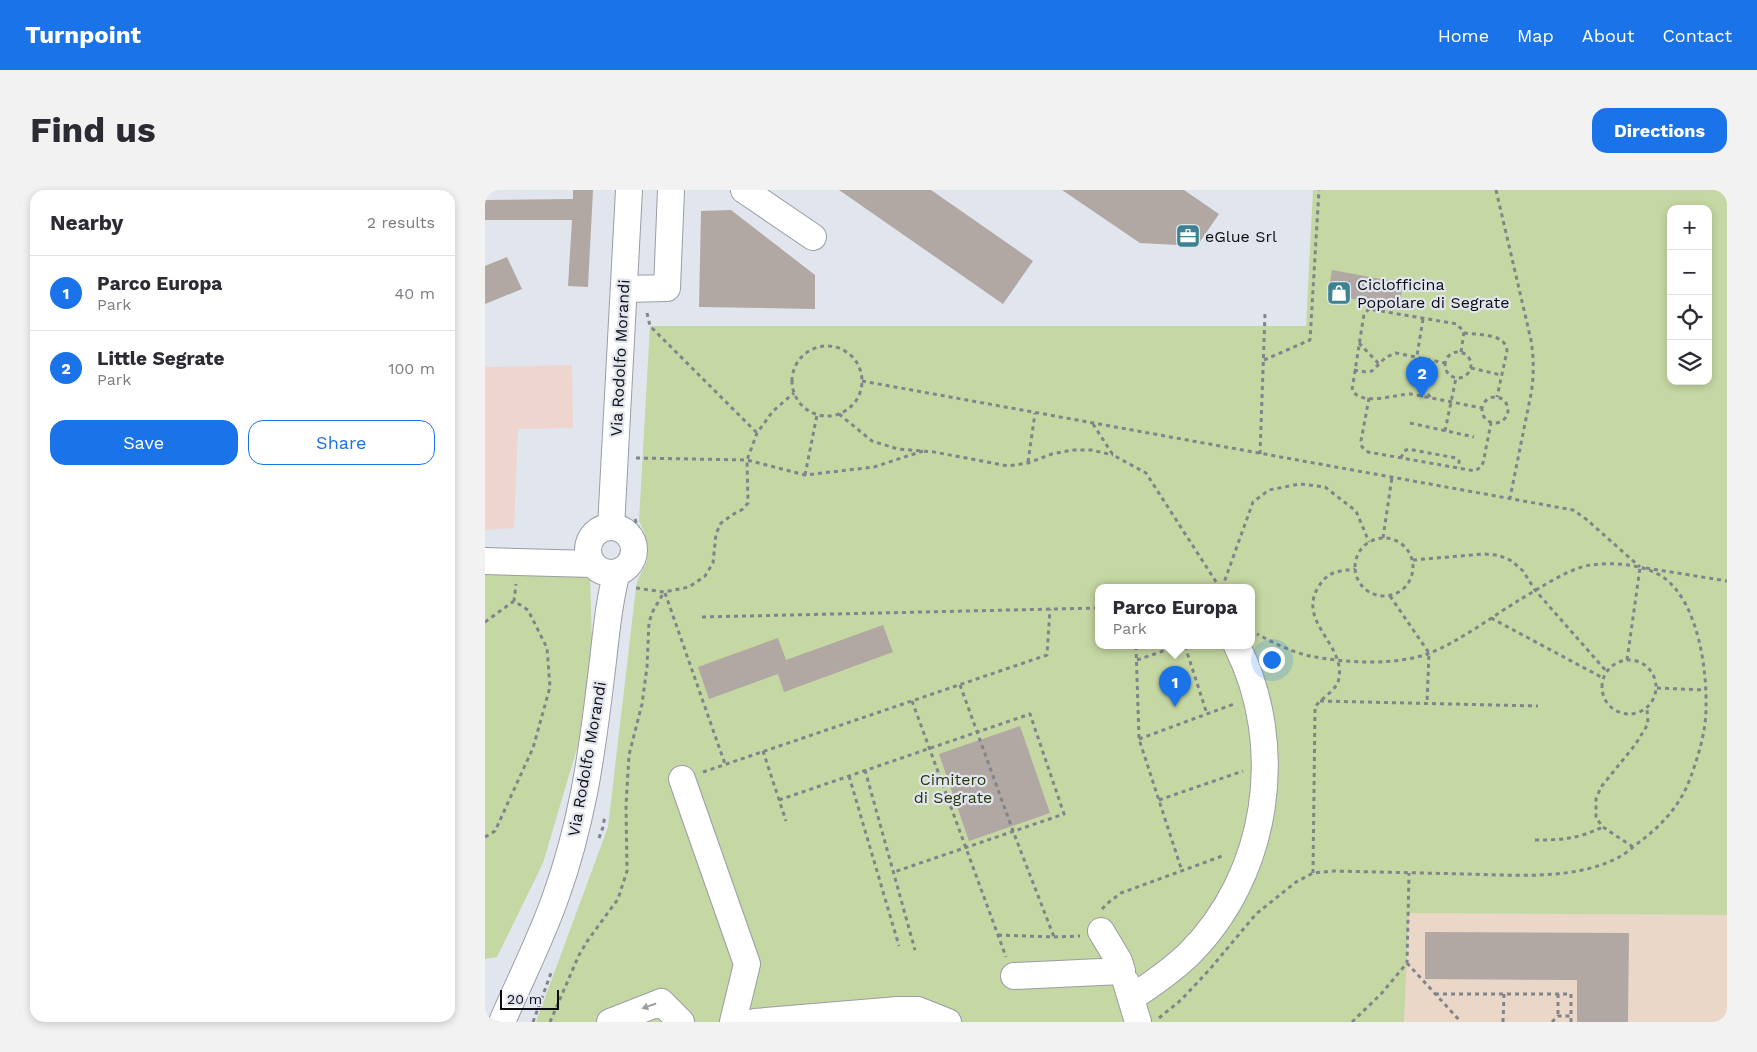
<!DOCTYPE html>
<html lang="en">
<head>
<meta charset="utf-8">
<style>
	:root { --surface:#fff; --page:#f2f2f3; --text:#2b2b33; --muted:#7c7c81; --line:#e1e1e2; --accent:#1a73e8 }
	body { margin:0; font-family:"Work Sans",sans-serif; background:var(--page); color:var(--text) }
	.controls { position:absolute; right:15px; top:15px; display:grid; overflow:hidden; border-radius:10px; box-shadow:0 2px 8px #0003 }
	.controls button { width:45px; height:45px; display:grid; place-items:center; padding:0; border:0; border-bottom:1px solid var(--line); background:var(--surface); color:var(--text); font:25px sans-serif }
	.scale { position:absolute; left:15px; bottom:12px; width:59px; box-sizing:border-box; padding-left:5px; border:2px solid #0c0d10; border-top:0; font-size:14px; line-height:18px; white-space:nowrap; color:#0c0d10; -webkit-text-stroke:4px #e1e5ee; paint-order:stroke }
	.you { position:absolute; left:786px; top:469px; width:18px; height:18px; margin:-12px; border:4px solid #fff; border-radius:50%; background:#1a73e8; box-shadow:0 0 0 8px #1a73e833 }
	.badge { display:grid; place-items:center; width:32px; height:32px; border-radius:50%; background:var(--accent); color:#fff; font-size:16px; font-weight:700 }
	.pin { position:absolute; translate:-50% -41px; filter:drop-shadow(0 1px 2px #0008) }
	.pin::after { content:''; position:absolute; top:26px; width:18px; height:15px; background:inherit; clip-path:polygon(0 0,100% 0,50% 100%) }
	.popup { position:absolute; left:610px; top:394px; width:160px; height:65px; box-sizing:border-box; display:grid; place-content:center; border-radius:10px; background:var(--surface); filter:drop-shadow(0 1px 4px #0005); font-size:16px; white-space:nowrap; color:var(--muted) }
	.popup b { font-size:19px; color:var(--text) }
	.popup::after { content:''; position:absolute; left:50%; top:100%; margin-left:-10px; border:10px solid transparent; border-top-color:var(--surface) }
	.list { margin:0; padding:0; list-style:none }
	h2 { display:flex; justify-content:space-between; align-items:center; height:65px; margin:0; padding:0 20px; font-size:21px }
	h2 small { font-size:16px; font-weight:400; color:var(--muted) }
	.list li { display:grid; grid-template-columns:32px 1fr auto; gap:15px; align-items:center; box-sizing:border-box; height:75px; padding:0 20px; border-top:1px solid var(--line) }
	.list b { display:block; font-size:19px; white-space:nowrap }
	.list p { margin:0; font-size:16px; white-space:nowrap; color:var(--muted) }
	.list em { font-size:16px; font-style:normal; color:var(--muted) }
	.actions { display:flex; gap:10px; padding:15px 20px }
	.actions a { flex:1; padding:11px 0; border:1px solid var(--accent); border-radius:15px; text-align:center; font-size:18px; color:var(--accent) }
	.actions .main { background:var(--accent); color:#fff }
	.icon { flex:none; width:28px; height:28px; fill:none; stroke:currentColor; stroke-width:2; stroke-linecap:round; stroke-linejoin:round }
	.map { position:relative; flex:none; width:1242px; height:832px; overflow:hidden; border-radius:15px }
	header { display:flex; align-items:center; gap:30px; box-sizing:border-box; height:70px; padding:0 25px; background:var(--accent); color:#fff }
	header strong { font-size:24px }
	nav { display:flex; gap:28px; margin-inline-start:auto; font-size:18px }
	.intro { display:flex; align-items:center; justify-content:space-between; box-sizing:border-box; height:120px; padding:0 30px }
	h1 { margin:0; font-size:35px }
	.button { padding:12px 22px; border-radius:15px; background:var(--accent); color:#fff; font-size:18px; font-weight:700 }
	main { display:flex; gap:30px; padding:0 30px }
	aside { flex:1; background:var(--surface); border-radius:15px; box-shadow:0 2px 8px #0003 }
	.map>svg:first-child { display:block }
	.commercial { fill:#ead7c7 }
	.education { fill:#eed5cd }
	.green { fill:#c5d7a2; fill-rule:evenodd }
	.building { fill:#b1a7a3 }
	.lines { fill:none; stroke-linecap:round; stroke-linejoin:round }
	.minor-casing { stroke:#999da5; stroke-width:28 }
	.path { stroke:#81848a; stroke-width:3; stroke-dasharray:4 4; stroke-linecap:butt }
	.minor { stroke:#fff; stroke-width:26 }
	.oneway { fill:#9e9e9f }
	.labels { text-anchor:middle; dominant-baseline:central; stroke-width:4.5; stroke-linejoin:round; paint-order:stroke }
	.poi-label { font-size:16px; fill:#0c0d10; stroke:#e1e5ee; text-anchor:start }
	.street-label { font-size:16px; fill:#0c0d10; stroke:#e1e5ee }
	.park-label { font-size:16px; fill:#2d380f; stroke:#e1e5ee }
</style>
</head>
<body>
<header>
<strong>Turnpoint</strong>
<nav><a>Home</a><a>Map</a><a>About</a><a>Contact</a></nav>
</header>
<div class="intro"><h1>Find us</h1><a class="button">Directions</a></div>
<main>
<aside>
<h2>Nearby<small>2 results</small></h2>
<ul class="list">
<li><span class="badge">1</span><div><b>Parco Europa</b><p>Park</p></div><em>40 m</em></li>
<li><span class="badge">2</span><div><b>Little Segrate</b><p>Park</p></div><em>100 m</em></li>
</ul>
<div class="actions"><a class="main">Save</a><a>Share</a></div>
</aside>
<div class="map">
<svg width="1242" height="832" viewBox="0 0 1242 832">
	<rect width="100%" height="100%" fill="#e1e5ee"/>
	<path class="commercial" d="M923,723L1242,725V832H919Z"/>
	<path class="education" d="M87,175L88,238L33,239L29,338L0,340V177Z"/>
	<path class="green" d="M828,0H1242V725L924,723L919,832H51L123,637L151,398C152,389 156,384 160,376C166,362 161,344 154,331L165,136H821ZM1186,19H1223V191H1186ZM614,398H766V456H614Z
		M0,382L105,383L107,456L93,555L58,673L12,767L0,769Z"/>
	<path class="building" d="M88,0H108L103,97L83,96L87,30H0V10L88,9Z
		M354,0H446L548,71L518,114Z
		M577,0H699L734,24L712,56L655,53Z
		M246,20L330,85V119L214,117L216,21Z
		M22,67L37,99L0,114V76Z
		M847,80L918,93L914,118L843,104Z
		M398,435L408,462L299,502L293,484L224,509L213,477L293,448L301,470Z
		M535,536L565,623L484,651L454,564Z
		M940,742L1144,743L1143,832H1092V790L940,789Z"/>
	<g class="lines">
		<defs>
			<path id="minor" d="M259,0L328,47
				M139,99L182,98L186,0
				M126,337L144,0
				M103 360a23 23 0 1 1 46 0a23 23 0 1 1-46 0Z
				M0,371L107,374
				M197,589L262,774L248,832
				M529,786L637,781L634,771L616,741
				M641,792L653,832
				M646,808C666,795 686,781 703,765C784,685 802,556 752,456
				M17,832C35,790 56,749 71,706C83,673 92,638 99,603C107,563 112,520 117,479C121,447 123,414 132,382
				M125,832L176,812L196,832
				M270,832L413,820H433L463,832"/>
		</defs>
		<use href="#minor" class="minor-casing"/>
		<path class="path" d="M1011,0L1046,150C1049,169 1049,186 1046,204L1025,308
			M162,123L165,136L272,243
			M938,129L929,184L931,188L946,208
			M979,143C993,145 1021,143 1022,161L1012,207
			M874,153L894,174
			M307 191a35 35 0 1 1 70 0a35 35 0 1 1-70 0Z
			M960 175a13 13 0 1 1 26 0a13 13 0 1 1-26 0Z
			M976,162L979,142L972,134L884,119L879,124L867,200C878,217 910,204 926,204L997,218
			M779,170L825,150L834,0
			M986,178L1016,185
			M869,180L881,182L887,181L901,167L911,163L960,173
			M377,191L1088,320L1101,329L1155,377
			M997 220a13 13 0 1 1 26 0a13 13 0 1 1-26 0Z
			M884,208L876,251L877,257L883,262L990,281L996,277L998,273L1006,233
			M354,224L387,251L413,259L449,262L523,276L543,273L567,264L587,260H606L628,265
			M925,233L989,247
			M608,234L628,265L661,283L735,398
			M960,241L971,188
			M775,264L780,124
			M151,268L262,270L320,285L389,277L438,261
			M916,268L919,261L923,259L971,268L974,271V278
			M543,272L550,223
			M320,285L332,225
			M150,329C156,347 165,362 154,380
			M870 377a29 29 0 1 1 58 0a29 29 0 1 1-58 0Z
			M898,348L907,287
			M928,370L998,364L1013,365L1027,371L1038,381L1050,400L1122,482
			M1161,378L1242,391
			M151,398L179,402L204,397L220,386L228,373L231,344L236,333L247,325L258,319L263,313L262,270L272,243L288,221L309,203
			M737,398L768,312L784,300L815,294L840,297L871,321L884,352
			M180,403L240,574
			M905,406L944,463L942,513
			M217,427L614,418
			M1006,428L1118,488
			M0,432L29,411
			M651,456L654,549L697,681
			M700,456L722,524
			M1117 497a27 27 0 1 1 54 0a27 27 0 1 1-54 0Z
			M652,470L693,456
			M1142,470L1155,378
			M475,495L528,641L569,747
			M1172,498L1220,500
			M427,511L521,767
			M835,511L1053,516
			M654,549L749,514
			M278,561L301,631
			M380,580L430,760
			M218,582L562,465L565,419
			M364,586L414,756
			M294,610L545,524L579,624L409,682
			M674,610L758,581
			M0,647L10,641L48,558L65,497L62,458L43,420L29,411L31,394
			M114,648L118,637L120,625
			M1050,650C1078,650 1092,649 1118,637
			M1148,657L1118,637L1111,628V609L1116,597L1150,555L1163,534L1162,518
			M828,683L830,517C837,507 852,501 854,488C860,454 811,431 834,396C843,381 854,381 870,379
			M617,719L624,712L636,703L740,665
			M513,745L569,747L595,746
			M922,773L976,832
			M950,804H1086V832
			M1073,804V826
			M674,828L696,810L725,779L771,724L811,692L828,683L849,681C893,682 937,683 981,684C1029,685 1092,691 1136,666C1143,662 1150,655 1157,650C1178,634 1195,615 1205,589C1213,567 1221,542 1221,518C1222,478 1213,412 1178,387C1158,374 1129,372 1106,375C1084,378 1055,398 1036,409C1008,426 975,451 945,463C911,476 860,473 825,466C806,462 789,453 772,444
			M48,832L66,783
			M65,832L94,765L103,750L133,709L142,681L141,616L144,565L157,514L162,477L164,432L168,421L179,402
			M867,832L896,804L922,773L924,683
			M1018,832L1019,804
			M1067,832L1073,826H1086"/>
		<use href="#minor" class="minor"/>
	</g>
	<defs><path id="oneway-solid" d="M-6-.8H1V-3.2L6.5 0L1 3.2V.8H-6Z" transform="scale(1.25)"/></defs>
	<use class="oneway" href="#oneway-solid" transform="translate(164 816) rotate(161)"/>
	<defs>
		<symbol id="office-square" viewBox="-11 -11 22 22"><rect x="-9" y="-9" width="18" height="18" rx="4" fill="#3d8290" stroke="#e1e5ee"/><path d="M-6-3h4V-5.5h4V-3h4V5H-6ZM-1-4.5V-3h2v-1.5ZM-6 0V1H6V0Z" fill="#fff"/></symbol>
		<symbol id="shop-square" viewBox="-11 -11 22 22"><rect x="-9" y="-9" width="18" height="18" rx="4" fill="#3d8290" stroke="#e1e5ee"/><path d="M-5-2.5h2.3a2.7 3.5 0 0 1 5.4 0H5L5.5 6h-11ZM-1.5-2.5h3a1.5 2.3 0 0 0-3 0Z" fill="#fff"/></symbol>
	</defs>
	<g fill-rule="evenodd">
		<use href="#office-square" x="689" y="32" width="28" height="28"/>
		<use href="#shop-square" x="840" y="89" width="28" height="28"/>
	</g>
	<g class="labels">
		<g class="poi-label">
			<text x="720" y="46">eGlue Srl</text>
			<text x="872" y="94">Ciclofficina<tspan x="872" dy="18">Popolare di Segrate</tspan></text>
		</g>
		<g class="street-label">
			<text transform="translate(135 168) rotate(-87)">Via Rodolfo Morandi</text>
			<text transform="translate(102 569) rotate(-80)">Via Rodolfo Morandi</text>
		</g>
		<g class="park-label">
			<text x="468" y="589">Cimitero<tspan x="468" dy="18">di Segrate</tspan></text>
		</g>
	</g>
</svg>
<div class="controls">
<button>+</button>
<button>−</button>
<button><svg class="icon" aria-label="locate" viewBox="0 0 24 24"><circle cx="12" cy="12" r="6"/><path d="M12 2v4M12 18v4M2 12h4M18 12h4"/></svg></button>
<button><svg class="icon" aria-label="layers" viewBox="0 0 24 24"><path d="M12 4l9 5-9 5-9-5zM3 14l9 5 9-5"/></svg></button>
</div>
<div class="scale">20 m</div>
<div class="you"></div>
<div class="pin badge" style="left:690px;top:517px">1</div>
<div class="popup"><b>Parco Europa</b>Park</div>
<div class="pin badge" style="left:937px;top:208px">2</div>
</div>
</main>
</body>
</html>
